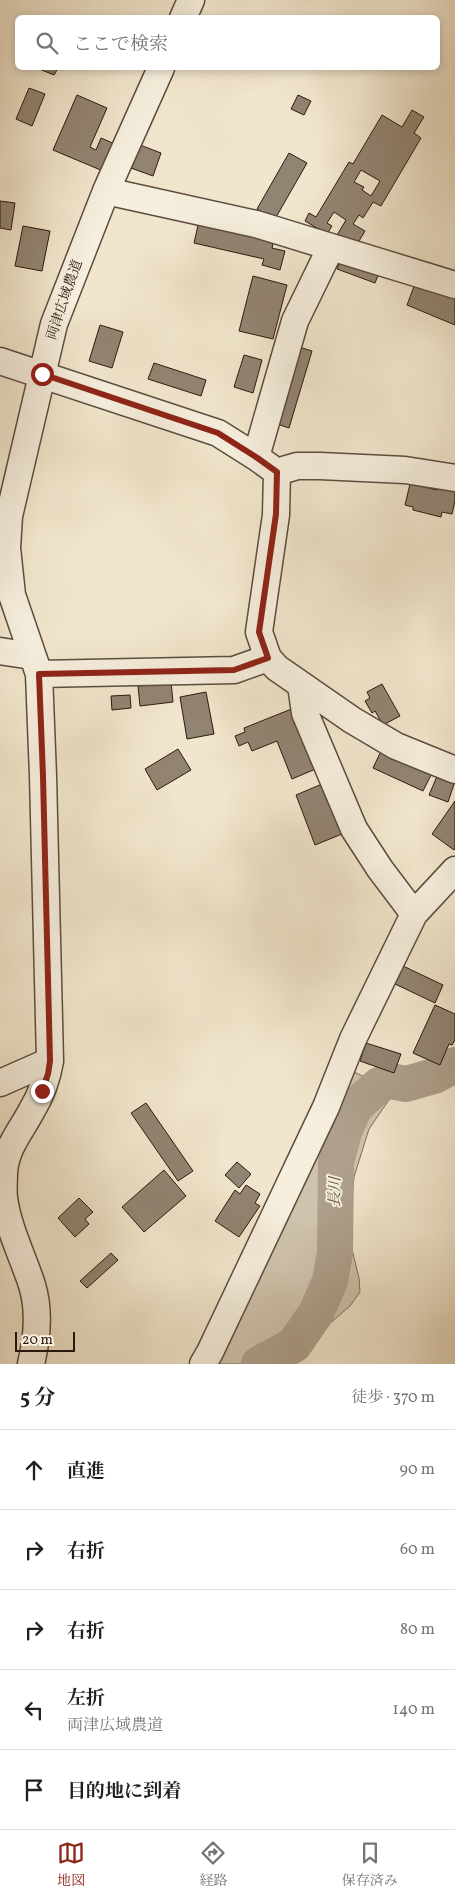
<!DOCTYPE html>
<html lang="ja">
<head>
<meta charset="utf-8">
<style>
	:root { --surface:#fff; --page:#f2f2f2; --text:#202124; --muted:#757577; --line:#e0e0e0; --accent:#8f2418 }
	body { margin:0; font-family:Vollkorn,"Noto Serif JP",serif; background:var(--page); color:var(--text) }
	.scale { position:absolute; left:15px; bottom:12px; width:60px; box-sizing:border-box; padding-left:5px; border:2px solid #2b190f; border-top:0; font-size:14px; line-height:18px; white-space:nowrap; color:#2b190f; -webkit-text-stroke:4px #f6efde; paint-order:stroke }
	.stop { position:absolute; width:15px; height:15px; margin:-11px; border:4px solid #8f2418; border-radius:50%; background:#fff }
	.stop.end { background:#8f2418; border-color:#fff; box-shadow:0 1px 5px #0008 }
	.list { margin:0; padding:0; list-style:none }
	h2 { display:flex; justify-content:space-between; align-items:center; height:65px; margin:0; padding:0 20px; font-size:21px }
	h2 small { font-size:16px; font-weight:400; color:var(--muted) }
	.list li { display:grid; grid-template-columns:32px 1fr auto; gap:15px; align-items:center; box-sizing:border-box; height:80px; padding:0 20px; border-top:1px solid var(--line) }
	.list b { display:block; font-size:19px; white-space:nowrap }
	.list p { margin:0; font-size:16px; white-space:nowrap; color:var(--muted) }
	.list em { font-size:16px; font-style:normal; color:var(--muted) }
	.icon { flex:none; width:28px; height:28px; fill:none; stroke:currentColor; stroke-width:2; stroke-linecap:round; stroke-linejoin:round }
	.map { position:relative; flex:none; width:455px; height:1364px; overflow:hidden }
	.search { position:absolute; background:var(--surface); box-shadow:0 2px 8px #0003; left:15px; right:15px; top:15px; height:55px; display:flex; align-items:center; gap:12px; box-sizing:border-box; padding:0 18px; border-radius:8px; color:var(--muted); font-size:19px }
	.sheet { height:465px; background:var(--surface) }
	nav { display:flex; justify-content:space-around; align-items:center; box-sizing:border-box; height:70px; border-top:1px solid var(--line); background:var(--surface); font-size:14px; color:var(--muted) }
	nav a { display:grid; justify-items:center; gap:2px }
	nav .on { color:var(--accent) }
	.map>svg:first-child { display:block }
	.green { fill:#cfc3ad; stroke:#7d6e5e }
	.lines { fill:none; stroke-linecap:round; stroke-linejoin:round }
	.river { stroke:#aea08c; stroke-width:36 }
	.building { fill:#928472; stroke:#2b190f; fill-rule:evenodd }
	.minor-casing { stroke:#5c4c3e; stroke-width:29 }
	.minor { stroke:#f6efde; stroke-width:26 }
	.route { stroke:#8f2418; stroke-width:6 }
	.labels { text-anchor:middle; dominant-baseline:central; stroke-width:4; stroke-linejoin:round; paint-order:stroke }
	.street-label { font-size:14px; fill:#2b190f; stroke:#f6efde }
	.water-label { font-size:15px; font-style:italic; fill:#5f4f41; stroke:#f6efde }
</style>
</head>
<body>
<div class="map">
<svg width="455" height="1364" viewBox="0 0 455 1364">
	<rect width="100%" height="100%" fill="#f1e6cd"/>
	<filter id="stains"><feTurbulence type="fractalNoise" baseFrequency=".004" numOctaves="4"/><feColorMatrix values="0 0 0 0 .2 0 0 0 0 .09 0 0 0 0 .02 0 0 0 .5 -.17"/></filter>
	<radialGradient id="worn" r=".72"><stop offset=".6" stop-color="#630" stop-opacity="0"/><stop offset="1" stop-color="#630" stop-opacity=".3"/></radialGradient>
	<path class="green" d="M352,1071L395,1091L369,1129L354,1177L349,1237L359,1278L360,1292L350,1306L283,1364H212Z"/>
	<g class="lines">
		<path class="river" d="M259,1364L294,1345L316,1313L330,1281L335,1253L336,1162L344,1132L355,1107L379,1085L390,1081L406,1084L434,1076L455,1065"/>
	</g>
	<path class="building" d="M37,68H58L54,75Z
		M29,88L45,94L32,126L16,119Z
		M77,95L107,108L90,147L96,150L101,138L115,144L103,171L53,150Z
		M298,95L311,101L304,115L291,109Z
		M412,110L424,117L414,133L421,138L381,206L373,202L363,218L359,215L353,224L365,231L356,246L337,235L346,220L334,212L327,223L332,226L327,234L305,221L309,213L316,217L349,162L353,164L382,115L402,127ZM361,170L380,181L371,196L362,190L364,187L354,182Z
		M140,145L161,153L153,176L131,168Z
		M289,153L307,163L275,219L257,209Z
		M0,201L15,203L11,230L0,228Z
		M199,221L274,239L272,248L285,251L280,270L262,265L264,259L194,243Z
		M23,226L50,231L42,271L15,266Z
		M341,259L379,273L375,283L337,269Z
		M253,276L287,285L273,339L239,331Z
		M416,281L455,297V325L407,305Z
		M100,325L123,332L112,368L89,361Z
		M296,346L312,351L289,428L274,423Z
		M244,355L262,360L253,393L234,387Z
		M154,363L206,380L201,396L148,379Z
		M410,484L437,490L439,484L455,487V501L452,514L442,512L441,517L413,510V507L405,505Z
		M171,682L173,702L140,706L138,686Z
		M382,684L400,716L383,725L375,711L372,713L365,701L370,698L367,692Z
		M206,692L214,734L187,739L180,697Z
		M130,695L131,708L112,710L111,696Z
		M294,708L318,768L292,779L277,741L252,751L248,742L239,746L235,736L245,732L244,728Z
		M178,749L191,770L157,790L145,769Z
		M382,749L432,773L423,791L373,768Z
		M438,774L455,781L448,802L429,795Z
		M322,784L342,834L315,845L296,795Z
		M455,801V849L454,850L432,834Z
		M401,965L443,985L435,1003L393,983Z
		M435,1005L455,1014V1040L452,1045L449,1044L440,1065L413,1053Z
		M366,1043L401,1054L394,1073L360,1061Z
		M146,1103L193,1171L178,1181L131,1113Z
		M237,1162L251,1174L239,1188L225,1175Z
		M164,1170L186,1196L144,1232L122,1207Z
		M246,1185L260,1194L255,1203L260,1206L239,1237L215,1221L235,1190L240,1194Z
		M79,1198L93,1212L85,1219L89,1224L75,1237L58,1218Z
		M111,1253L118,1260L87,1288L80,1281Z"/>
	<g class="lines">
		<defs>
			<path id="minor" d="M183,18L191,0
				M106,191L256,224L455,285
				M0,361L218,433L256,457L277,472
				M256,457L295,321L331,247
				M277,472L276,515L259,632L268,658L277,668L352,720L396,746L455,770
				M277,472L297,466H320L405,470L455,478
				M0,651L32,656
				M39,674L234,670L268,658
				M301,685L305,713L354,829L380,869L414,914
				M0,1083L50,1061
				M31,1364C37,1339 40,1311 32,1285C23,1257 8,1228 4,1198C3,1190 4,1180 4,1172C6,1147 21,1131 32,1110C41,1095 47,1079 50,1061L43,776L39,674L12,595L7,548L9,516L54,324L106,191L161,68
				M203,1364L210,1352L326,1107L353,1039L414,914L455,870"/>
		</defs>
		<use href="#minor" class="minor-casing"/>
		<use href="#minor" class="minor"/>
	</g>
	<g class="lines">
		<path class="route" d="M42,374L218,433L256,457L277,472L276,514L259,632L268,658L234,670L39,674L43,776L50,1061L48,1074L42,1091"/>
	</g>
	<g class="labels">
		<g class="street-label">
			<text transform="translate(65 300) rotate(-71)">両津広域農道</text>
		</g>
		<g class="water-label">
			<text transform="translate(336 1192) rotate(-89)">長川</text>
		</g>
	</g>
	<rect width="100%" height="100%" filter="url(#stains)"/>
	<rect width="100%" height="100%" fill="url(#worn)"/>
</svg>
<div class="scale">20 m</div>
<div class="stop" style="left:42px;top:374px"></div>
<div class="stop end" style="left:42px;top:1091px"></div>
<div class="search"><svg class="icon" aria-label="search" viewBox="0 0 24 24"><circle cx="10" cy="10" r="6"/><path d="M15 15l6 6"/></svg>ここで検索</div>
</div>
<section class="sheet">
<h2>5 分<small>徒歩 · 370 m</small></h2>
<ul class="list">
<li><svg class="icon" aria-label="ahead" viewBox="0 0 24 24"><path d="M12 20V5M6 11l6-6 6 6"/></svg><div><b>直進</b></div><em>90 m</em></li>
<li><svg class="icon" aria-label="right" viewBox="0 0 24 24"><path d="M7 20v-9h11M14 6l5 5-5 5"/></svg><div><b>右折</b></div><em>60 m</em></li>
<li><svg class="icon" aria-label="right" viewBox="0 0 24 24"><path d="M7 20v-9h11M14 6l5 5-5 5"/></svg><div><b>右折</b></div><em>80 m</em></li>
<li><svg class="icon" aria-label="left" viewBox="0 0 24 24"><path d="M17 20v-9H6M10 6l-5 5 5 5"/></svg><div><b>左折</b><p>両津広域農道</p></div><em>140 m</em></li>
<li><svg class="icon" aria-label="arrive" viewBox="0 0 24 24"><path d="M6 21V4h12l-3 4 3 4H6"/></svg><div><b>目的地に到着</b></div></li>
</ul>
</section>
<nav>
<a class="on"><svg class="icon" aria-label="map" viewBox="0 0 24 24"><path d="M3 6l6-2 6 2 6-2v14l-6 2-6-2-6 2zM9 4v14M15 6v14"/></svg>地図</a>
<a><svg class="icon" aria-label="directions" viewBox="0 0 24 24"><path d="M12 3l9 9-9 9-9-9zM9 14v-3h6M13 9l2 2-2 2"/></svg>経路</a>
<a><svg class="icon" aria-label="saved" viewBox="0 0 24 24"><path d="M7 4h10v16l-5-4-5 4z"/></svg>保存済み</a>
</nav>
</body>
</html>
